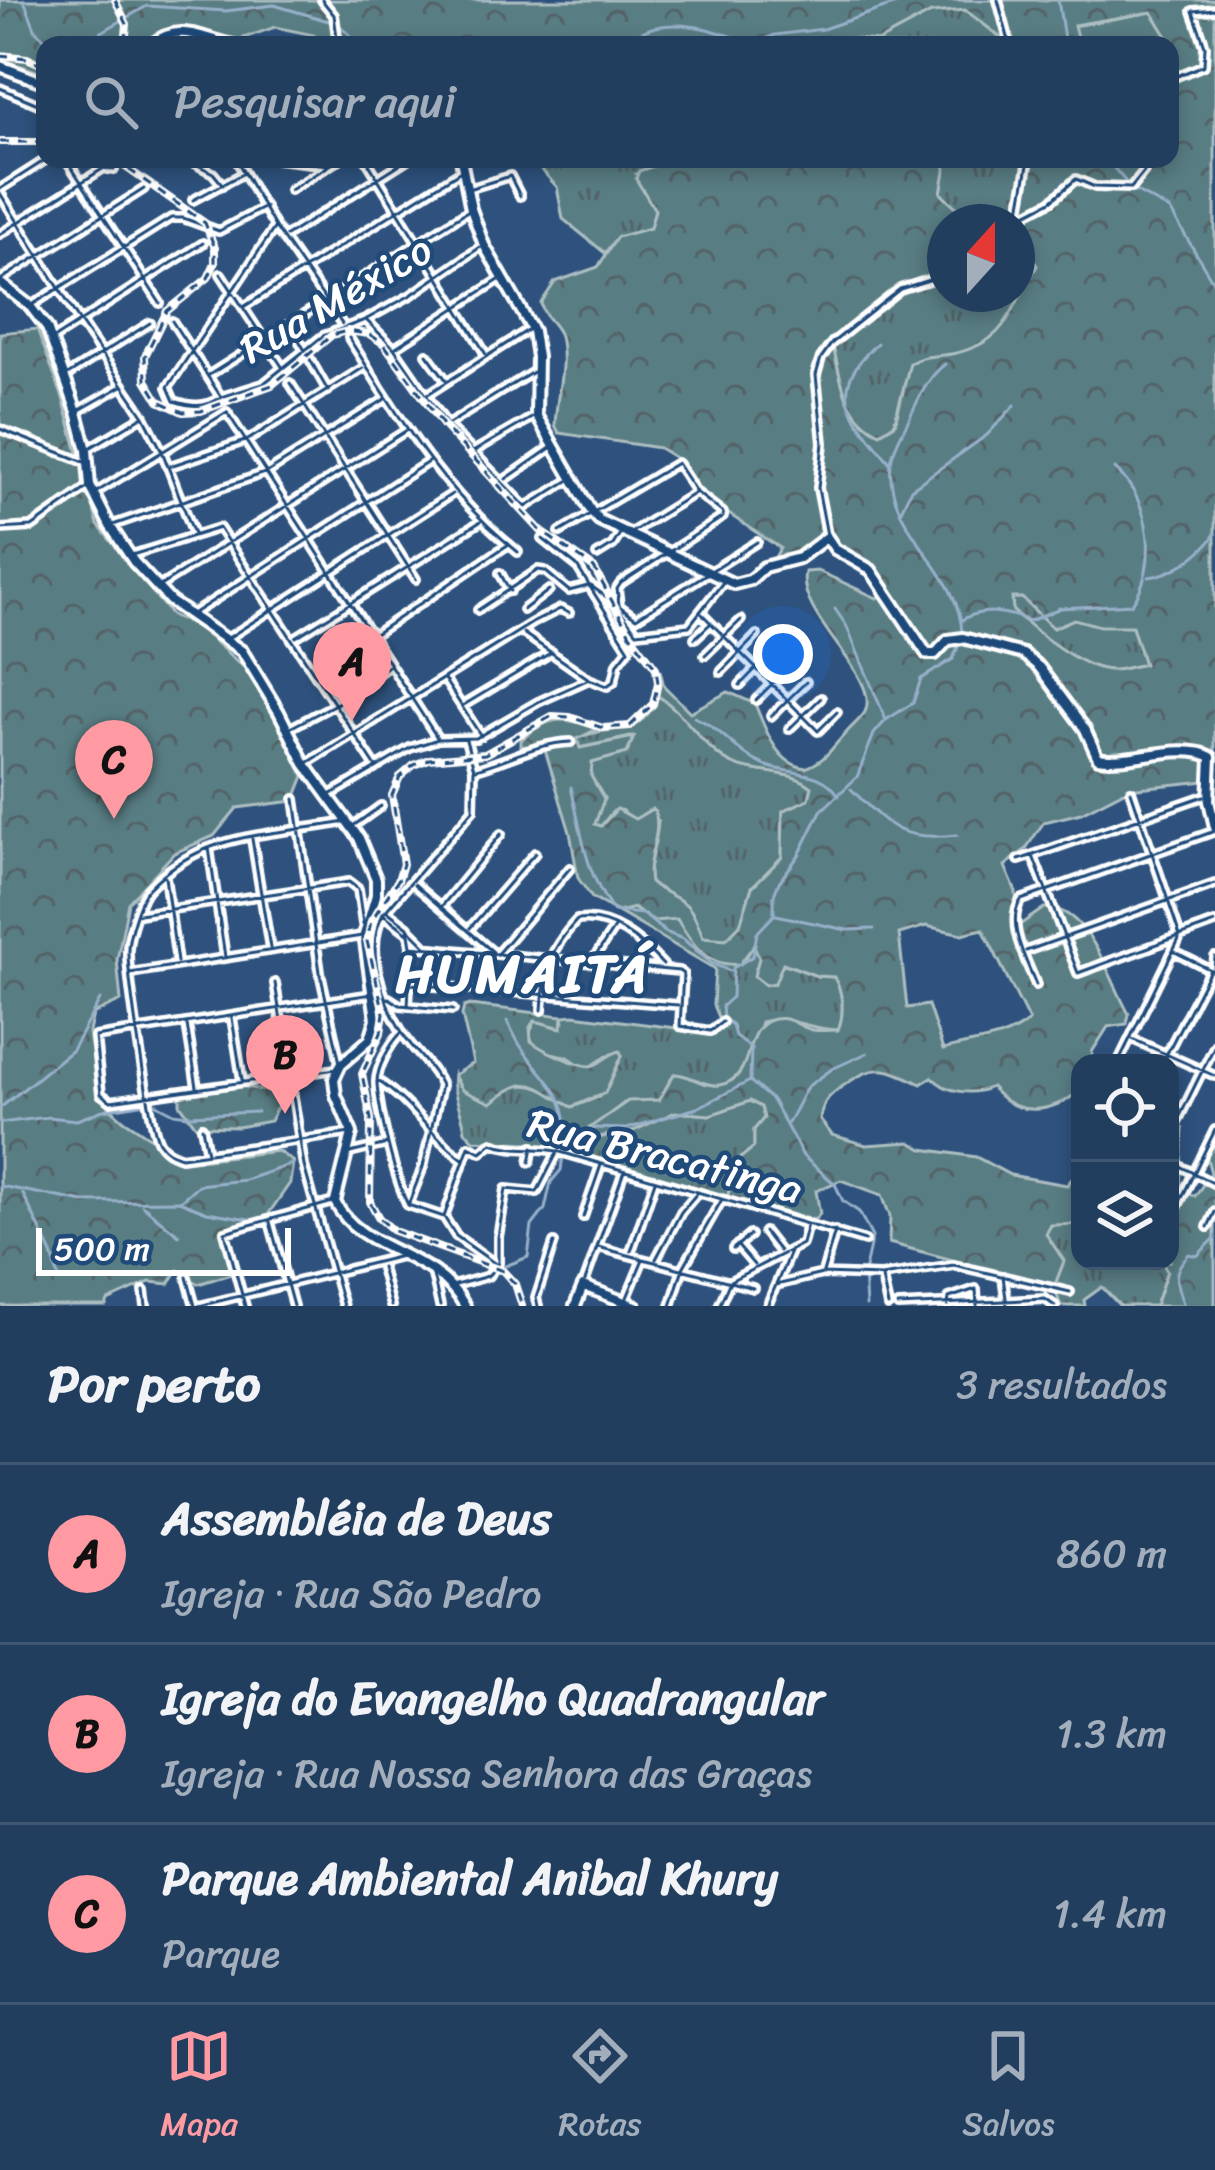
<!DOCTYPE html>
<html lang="pt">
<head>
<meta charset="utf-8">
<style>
	:root { --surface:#223e5e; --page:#2e4967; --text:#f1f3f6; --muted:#a2aebc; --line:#3f5773; --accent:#ff9aa2 }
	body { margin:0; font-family:Sriracha,sans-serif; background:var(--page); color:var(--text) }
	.controls { position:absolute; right:36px; bottom:36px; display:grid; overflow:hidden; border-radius:24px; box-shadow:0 6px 18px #0003 }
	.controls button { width:108px; height:108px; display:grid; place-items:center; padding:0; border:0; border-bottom:3px solid var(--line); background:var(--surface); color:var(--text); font:60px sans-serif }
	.compass { position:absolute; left:927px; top:204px; width:108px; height:108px; border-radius:50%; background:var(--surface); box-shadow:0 6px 18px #0003; rotate:21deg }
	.scale { position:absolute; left:36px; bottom:30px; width:255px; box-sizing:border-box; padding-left:12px; border:6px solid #fff; border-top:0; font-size:33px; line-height:42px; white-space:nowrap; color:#fff; -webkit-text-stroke:9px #1f4a7a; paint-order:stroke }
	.you { position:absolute; left:783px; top:654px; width:42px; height:42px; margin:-30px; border:9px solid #fff; border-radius:50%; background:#1a73e8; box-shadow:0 0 0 18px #1a73e833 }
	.badge { display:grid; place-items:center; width:78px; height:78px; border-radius:50%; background:var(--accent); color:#111; font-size:39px; font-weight:700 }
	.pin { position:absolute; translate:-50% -99px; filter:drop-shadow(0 3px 6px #0008) }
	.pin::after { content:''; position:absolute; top:63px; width:42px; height:36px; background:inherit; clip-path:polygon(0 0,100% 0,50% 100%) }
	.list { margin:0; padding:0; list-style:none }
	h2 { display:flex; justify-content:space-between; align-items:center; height:156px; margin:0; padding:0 48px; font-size:51px }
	h2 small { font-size:39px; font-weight:400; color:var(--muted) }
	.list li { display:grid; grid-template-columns:78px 1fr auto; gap:36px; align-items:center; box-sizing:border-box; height:180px; padding:0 48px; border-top:3px solid var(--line) }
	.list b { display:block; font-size:45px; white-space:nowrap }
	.list p { margin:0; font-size:39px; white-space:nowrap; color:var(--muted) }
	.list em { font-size:39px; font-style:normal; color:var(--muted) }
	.icon { flex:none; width:66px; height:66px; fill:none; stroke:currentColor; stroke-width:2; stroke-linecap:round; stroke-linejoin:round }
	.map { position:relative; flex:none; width:1215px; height:1306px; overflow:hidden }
	.search { position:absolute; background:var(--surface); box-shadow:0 6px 18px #0003; left:36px; right:36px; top:36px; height:132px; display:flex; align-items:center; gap:30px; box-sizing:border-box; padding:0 42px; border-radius:24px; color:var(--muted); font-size:45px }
	.sheet { height:696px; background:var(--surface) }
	nav { display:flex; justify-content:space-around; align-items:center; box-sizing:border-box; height:168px; border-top:3px solid var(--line); background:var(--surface); font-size:33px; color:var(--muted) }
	nav a { display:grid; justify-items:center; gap:6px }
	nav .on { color:var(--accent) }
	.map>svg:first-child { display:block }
	.grass { fill:url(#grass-tufts); stroke:#acbec1; stroke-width:3 }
	.forest { fill:url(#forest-crowns); stroke:#acbec1; stroke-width:3; fill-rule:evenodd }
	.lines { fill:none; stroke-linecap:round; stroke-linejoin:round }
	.stream { stroke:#97b0ca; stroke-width:3 }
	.street-casing { stroke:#fff; stroke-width:12 }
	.secondary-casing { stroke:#fff; stroke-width:16 }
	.street { stroke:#1f4a7a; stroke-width:3 }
	.secondary { stroke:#1f4a7a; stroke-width:8 }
	.rail-casing { stroke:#fff; stroke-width:8 }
	.rail { stroke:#1f4a7a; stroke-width:3; stroke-dasharray:9; stroke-linecap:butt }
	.labels { text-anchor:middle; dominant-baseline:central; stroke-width:9; stroke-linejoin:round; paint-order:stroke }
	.street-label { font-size:42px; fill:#fff; stroke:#1f4a7a }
	.district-label { font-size:54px; font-weight:bold; letter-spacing:3px; fill:#fff; stroke:#1f4a7a }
</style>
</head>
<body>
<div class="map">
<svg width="1215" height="1306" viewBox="0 0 1215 1306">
	<defs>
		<pattern id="grass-tufts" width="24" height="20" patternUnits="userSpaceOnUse" patternTransform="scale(3)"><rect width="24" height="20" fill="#597d83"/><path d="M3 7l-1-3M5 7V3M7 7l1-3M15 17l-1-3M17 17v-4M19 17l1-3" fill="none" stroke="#526468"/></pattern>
		<pattern id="forest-crowns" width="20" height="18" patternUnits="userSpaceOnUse" patternTransform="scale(3)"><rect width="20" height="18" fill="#597d83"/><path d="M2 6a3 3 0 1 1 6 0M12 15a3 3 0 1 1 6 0" fill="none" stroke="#526468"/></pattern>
	</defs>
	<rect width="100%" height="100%" fill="#2e527d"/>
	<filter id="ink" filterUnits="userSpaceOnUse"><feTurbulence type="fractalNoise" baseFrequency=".00833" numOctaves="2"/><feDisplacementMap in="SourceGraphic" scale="24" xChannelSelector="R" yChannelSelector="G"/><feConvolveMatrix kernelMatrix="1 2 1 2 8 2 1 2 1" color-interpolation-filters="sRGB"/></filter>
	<g filter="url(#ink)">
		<path class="grass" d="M965,10L1011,45H847L843,38L879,41L931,13Z
			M1152,12L1168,38L1166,45H1079L1073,26Z
			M520,159H675L636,174L655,210L650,229L617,237L605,253L563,219L557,187L538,166Z
			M947,159H1027L1026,190L1014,222H972L941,193Z
			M1017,227L1037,266L999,336L963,352L910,363L894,424L879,434C843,416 841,378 832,342L898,290L945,268V294H1017Z
			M1012,598H1022L1053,628L1073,619L1132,626L1144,664C1135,666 1124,669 1115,670C1085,673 1034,631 1013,611Z
			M658,696C686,713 701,746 729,762C755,776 790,768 812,787L809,799L783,811L782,857L752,887L740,925L726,940L703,937C691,903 678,900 650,883C646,862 658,842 658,821L648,811L635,820L621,810L613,811L601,826L594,825L604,798L591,776L592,762L621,755L631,737L579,748L576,739C610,722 640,742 658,696Z
			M633,908L653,921L677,918L703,955L744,961L754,944L760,958L755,971L774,983L782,963L817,976L834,977C843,992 845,1014 838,1030C807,1030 791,1014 761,1022C754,1044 742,1091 711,1085C698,1082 688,1074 674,1074L659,1100L624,1103L583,1135L593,1139L623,1133L675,1112L710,1115L749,1101L761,1107L764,1118L754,1130V1147L738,1160L727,1198L529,1143L474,1140L465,1131C463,1112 451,1093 454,1075L458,1085L497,1099C519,1071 550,1092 575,1106L599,1097L622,1056L608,1055L589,1068L583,1067L568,1057L543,1051L534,1045L529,1034L536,1020L557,1027L564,1022L563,1016L574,1015L707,1032L720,1022L713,1005L715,969L618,912Z
			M1080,1224V1261H1162L1167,1271L1155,1306H1120L1102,1287L1084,1300L1085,1306H1061L1054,1287L1064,1261L1045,1234L1050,1225Z"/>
		<path class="forest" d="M0,0H1215V786L1206,781L1128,789L1081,813L1044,822L1025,850L1005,866L1016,892L1017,927L1044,908C1089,905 1111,983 1129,1014L1127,1024L1108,1027L1092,1052L1093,1063H1080V1091C1050,1114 1016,1118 991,1087C973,1096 946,1093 932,1077L921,1084C884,1066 875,1063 840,1088C827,1097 822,1104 820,1120L832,1135L866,1145L910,1142L923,1149L976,1157L1010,1175L1067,1185L1080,1169V1224L1051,1225L1046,1234L1064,1261L1054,1287L889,1243L890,1216L882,1195L841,1180L816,1191L820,1214L814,1220L727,1198L738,1160L754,1147V1130L764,1118L761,1107L750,1101L710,1115L675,1112L631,1132L584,1139L585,1131L628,1101L659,1100L674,1074C689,1074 704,1087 719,1085C758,1080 739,1026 774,1019C790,1016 796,1025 809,1029C817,1032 829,1030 838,1030C845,1013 843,992 834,977L817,976L783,963L775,983L765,985L754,976L759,958L754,945L740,964C707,968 692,944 677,919L653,921L634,908L618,912L592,898L578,878L570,832L546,753L540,747L521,746V740C550,715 563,716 597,729L577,739L580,748L634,737L627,753L592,763L591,776L604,799L595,824L601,826L617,809L635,819L652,809L655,811C662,837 645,858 650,883C684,905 688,895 703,937L726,939L740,925L752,887L782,857L783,811L809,799L812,787C790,768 755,776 729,762C701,746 686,713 658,696L660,670L664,686L690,712L728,692L755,704C765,727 775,763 805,768C826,761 831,748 846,733C851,727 861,719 865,712C882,677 795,616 805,572L818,571L877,598L886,593L868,564L823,535L794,556L773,561L780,548L697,493L682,462L659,448L559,433L555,425C556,395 567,366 560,336C556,323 543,318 541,303L555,282L598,267L617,237L650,228L655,210L636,179L639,171L675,159H947L941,193L972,222H945V268L898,290L832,342C841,378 843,416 880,433L895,424L910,363C925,354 940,357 956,353C1011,340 1010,307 1037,266L1014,221L1026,190L1027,159H1170V45H1166L1168,38L1152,12L1074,25L1079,45H1011L965,10L931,13L879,41L844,38L847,45H320L314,35L275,27L241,39L169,33L149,45H45V74L10,62L0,53ZM1012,598H1022L1053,628L1074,619L1100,626H1132L1144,664C1135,666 1124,669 1115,670C1085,673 1035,631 1013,611ZM926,926L962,934L983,929L1029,1021C1000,1043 977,1040 943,1050L928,1005L907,1008L899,934Z
			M37,329L63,398L85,478H91L87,485L98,525L171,615L199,628L253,675L304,776L294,801L237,808L214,836L174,853L128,903L117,960L121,1001L93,1014L89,1032L96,1077L109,1107L124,1120L151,1138L199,1160L278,1151L293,1162L290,1183L267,1216L229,1231L226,1240L231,1274L198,1284L178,1270L169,1284L150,1282L108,1301L106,1306H0V333Z
			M470,1005L563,1016L562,1028L535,1021L530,1027L531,1041C540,1049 585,1070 594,1065C604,1061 608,1054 620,1051L622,1056L605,1093L572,1107C534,1087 531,1070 491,1103L462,1090L454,1075L473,1063L462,1015L464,1007Z
			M226,1083L281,1094L285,1104L276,1109L270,1121L238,1127L196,1126L180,1104V1092Z
			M1170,1111L1183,1129L1180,1191L1195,1196L1211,1173L1206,1155L1215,1144V1306H1155L1167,1271L1162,1261H1170Z"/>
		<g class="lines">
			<path class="stream" d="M24,0L36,31L52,45
				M1058,0L1065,45
				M336,22L361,45
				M79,45L147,6L226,11L274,5L332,22
				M620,45C632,39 642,29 656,27C688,20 724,33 754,44L775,35L823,29L908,0
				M1106,159L1133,190L1170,210L1215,285
				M877,343C823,394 853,416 891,464
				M945,364C927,378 919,398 909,419C903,431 893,448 891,462C884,531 960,568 962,633
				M900,512L911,489L987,435L1015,405
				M1149,577C1173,574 1202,555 1215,534
				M835,609L846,625L886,720
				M962,620C983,607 1007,612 1030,621L1060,608L1132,604C1159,566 1152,501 1115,469
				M694,717C722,728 737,754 764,765C790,776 823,768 839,796
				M571,787C582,834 585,872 613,911L643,914L665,932L683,939L711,963L730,971
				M851,789C890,827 898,841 957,835
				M776,915L847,930L874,929
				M507,1021C512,1029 516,1040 522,1048C539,1074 566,1092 565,1125L579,1136
				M0,1108L72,1050L100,1000
				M0,1123L48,1117L77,1120L103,1110L153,1102L174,1113L188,1115L257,1112
				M788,1123L807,1087L832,1069L867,1053
				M617,1161L614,1154L622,1138L620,1130
				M0,1186L84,1202L179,1201L207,1212L255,1220
				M23,1194L52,1254L59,1279
				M181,1200L198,1185L245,1180L292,1164
				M142,1205L179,1235
				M503,1267L528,1257L532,1226L545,1209L551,1182L561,1170L563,1155L573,1140L595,1128L626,1129L697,1108L750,1081
				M866,1306L864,1273L872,1237L859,1212L843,1201L835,1184L803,1156L772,1100L750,1081L751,1048L735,1036L732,1025L723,1018L722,1006L732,997L733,968L753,956L757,933L774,915V895L779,882L799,855L821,811L857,777L874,734L886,720L913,703L921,679L953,659L959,644
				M1184,1306C1176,1283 1170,1273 1189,1254L1197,1256L1215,1238"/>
			<defs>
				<path id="street" d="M322,0L334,15L338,45
					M998,0L1010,45
					M1170,79L1204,65L1205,46L1193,11L1215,9
					M0,88L45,107
					M66,159L160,303
					M186,159L213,173L223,185
					M236,159L275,227L342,324
					M277,159L328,165
					M366,159L487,356
					M0,189L47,159
					M468,189L510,176L520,196
					M290,190L340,159
					M0,193L80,322L144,416L162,451L194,534
					M193,200L242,174
					M1019,216L1029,159
					M1011,222L1051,201L1076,179L1095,187L1131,188L1144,172L1145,159
					M0,234L104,168L114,170
					M286,236L408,159
					M221,274L283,368
					M2,279L144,189
					M32,305L171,218H183L219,231L265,207
					M245,306L461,171
					M172,321L221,397L263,384L323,336L365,320L411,295L482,246
					M367,321L394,348L447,425L526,507L568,481
					M291,326L328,391
					M349,338C400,419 442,491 518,552
					M53,339L203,243
					M396,347L499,280
					M427,354L447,381
					M209,375L469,210
					M66,376L150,323
					M290,383L416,579
					M428,394L531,328
					M220,398C204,408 192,407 174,401L168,387L275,227
					M78,411L122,386
					M447,425L536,370
					M0,429L87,463
					M88,449L142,417
					M471,453L535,416
					M170,466L248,440L363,368
					M506,479L552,447
					M95,493L227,412L438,739
					M113,525L268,472L387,398
					M0,529L32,527L87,488
					M560,532L677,463L696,492L723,513V517L621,583L617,589L619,605
					M632,532L695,493
					M827,535L818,488L823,443L816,375L821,358L832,343L900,289L945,275
					M132,555L219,528L376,767
					M597,555L613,545L621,532
					M500,573L510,591
					M160,586L407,430
					M591,586L636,618L757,542
					M616,605L636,631
					M478,610L538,570L545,571L569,591L588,586
					M523,610L549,590
					M194,613L428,462
					M702,614L818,731L837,712
					M637,632L689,626L724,581
					M523,633L589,679L607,686L614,681L618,663L629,649L577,566L543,539
					M296,637L480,522
					M228,638L452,494
					M695,638L710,624
					M705,655L741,620
					M318,672L509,544
					M721,672L757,635
					M444,679L481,736
					M740,685L774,650
					M756,700L790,666
					M462,706L552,652
					M771,716L806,682
					M290,728L343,700L388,666
					M789,729L821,698
					M309,762L532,623L560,609L569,613
					M476,769C508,760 538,743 571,742
					M1131,791L1180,936
					M332,794L410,748L438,739L476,738L538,702L587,680
					M295,799L320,972L340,1063
					M345,822C272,836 203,830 148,889C140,897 128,937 128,949C127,973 149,1124 159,1142C165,1151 171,1154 181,1157L351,1133
					M353,826L381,806
					M252,839L270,948
					M209,848L225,957
					M1033,856L1078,973L1215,923
					M1019,860L1204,796
					M165,877L177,962
					M414,884L493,952
					M373,906L408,933
					M442,906L501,834
					M387,911L408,927L411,946L408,1006
					M139,914L349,882L358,889L363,924
					M470,928L535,853
					M409,929L427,947
					M411,946L679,971L683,974L680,1026L710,1031L722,1022
					M1026,951L1215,884
					M1175,952L1215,972
					M497,954L570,868
					M593,960L614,928
					M1214,970L1215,957
					M130,973L362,936
					M275,983L304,1166L343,1306
					M409,984L678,1005
					M1036,985C1027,961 1005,924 1021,900L1215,831
					M376,1002L389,998L400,1005L453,1010
					M542,1010C545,968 548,952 577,920C611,915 641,941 663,965
					M232,1018L242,1080
					M187,1025L197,1087
					M401,1033C390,1044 376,1069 377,1084C379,1113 395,1179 408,1205L444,1217
					M1130,1038L1215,1076
					M1118,1063L1179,939
					M1162,1063L1210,970
					M336,1069L111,1101L101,1094L95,1037L372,994
					M378,1081C411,1102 431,1136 463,1159
					M202,1127L207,1153
					M1170,1136L1215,1045
					M350,1153L387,1144
					M1170,1161L1215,1184
					M530,1162L533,1147
					M408,1205L423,1167L441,1085C432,1065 413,1051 402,1032C383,1001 364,948 383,914L473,810L474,769L466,740
					M583,1217L601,1165
					M270,1222L293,1306
					M1170,1222L1215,1130
					M1208,1227L1215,1212
					M764,1232L779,1251
					M737,1245L754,1265
					M598,1247L753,1288
					M733,1249L750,1235
					M631,1251L655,1181
					M656,1259L681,1212L698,1192
					M1149,1262V1261
					M498,1263V1237L506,1189L537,1192L557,1153
					M497,1265L456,1236L444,1217L469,1146L481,1152L492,1143C513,1151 535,1147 557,1151L865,1241
					M381,1267L391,1306
					M823,1273L835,1231
					M433,1275L440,1306
					M1003,1276L1007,1306
					M187,1277L195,1306
					M882,1278L888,1306
					M585,1281L624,1171
					M776,1285L822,1274L881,1276L954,1265L1070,1292
					M452,1286L488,1276L496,1266
					M144,1291L146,1306
					M626,1300L643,1259
					M199,1306L401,1256
					M245,1306L225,1232L333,1202
					M538,1306L536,1298L554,1243
					M671,1306L683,1268L721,1201
					M719,1306L730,1281L802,1244L807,1224
					M767,1306L790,1252
					M898,1306L1045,1299L1055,1306
					M948,1306L949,1298L976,1289L977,1306"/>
				<path id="secondary" d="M151,45C180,21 201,39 234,45
					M0,66L45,83
					M461,159L471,209L484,245L533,331L537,357L536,415L591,511L599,520L734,584L750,580L764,567L799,558L827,537L835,549L871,570L927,654H935L948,640L963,638L1023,654L1039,667L1085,729L1098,758C1128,764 1183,741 1211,757L1209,801L1215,827
					M0,283L30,306L47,328L77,412L87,450L90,486L110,526L134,562L170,601L242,651L279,712L305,764L359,838L376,879V895L364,935L376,1019L370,1039L341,1064L334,1079L336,1095L352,1133L335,1202C361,1254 434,1249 465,1306
					M575,1306L583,1286L636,1306"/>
			</defs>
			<use href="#street" class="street-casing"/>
			<use href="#secondary" class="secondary-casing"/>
			<use href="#street" class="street"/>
			<use href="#secondary" class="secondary"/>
			<defs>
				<path id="rail" d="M115,0L127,24L125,45
					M0,55L27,58L45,66
					M0,142H45
					M114,159L205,223L215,248V263L208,278L167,311L145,356L146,380L159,401L183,412L201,411L272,385L332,335L347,331L369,334L384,344L443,425L541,531L594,568L630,634L656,668L658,683L653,704L630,726L603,728L570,717L552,716L485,754L429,759L414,765L400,777L392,795L403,864L398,880L371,921L367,941L384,1013L381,1033L362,1074L371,1119L370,1202L379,1218L394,1231L503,1271L515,1284L522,1306"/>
			</defs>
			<use href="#rail" class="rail-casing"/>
			<use href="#rail" class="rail"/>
		</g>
	</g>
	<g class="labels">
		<g class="street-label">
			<text transform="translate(336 299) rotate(-30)">Rua México</text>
			<text transform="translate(665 1156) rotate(14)">Rua Bracatinga</text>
		</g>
		<g class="district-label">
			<text x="523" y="974">HUMAITÁ</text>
		</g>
	</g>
</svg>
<div class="controls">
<button><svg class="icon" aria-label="locate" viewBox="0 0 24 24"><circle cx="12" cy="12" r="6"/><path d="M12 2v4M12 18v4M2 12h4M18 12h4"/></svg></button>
<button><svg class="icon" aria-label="layers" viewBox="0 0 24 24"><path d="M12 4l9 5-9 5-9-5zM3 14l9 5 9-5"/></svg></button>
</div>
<svg class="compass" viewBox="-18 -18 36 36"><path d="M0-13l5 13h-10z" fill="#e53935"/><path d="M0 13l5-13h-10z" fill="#a2aebc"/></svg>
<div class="scale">500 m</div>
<div class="you"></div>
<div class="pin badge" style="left:352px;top:721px">A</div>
<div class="pin badge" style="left:285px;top:1114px">B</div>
<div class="pin badge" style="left:114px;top:819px">C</div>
<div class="search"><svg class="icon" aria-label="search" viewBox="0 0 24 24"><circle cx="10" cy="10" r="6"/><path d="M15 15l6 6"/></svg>Pesquisar aqui</div>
</div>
<section class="sheet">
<h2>Por perto<small>3 resultados</small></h2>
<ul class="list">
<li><span class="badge">A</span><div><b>Assembléia de Deus</b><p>Igreja · Rua São Pedro</p></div><em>860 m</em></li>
<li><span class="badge">B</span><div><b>Igreja do Evangelho Quadrangular</b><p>Igreja · Rua Nossa Senhora das Graças</p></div><em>1.3 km</em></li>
<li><span class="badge">C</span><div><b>Parque Ambiental Anibal Khury</b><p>Parque</p></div><em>1.4 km</em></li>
</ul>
</section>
<nav>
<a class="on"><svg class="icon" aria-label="map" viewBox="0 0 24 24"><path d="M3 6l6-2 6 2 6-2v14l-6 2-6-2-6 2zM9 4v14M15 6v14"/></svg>Mapa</a>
<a><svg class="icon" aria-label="directions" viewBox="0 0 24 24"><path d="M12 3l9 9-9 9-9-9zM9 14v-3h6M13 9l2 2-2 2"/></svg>Rotas</a>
<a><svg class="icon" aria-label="saved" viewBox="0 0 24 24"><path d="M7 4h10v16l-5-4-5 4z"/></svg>Salvos</a>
</nav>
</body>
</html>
